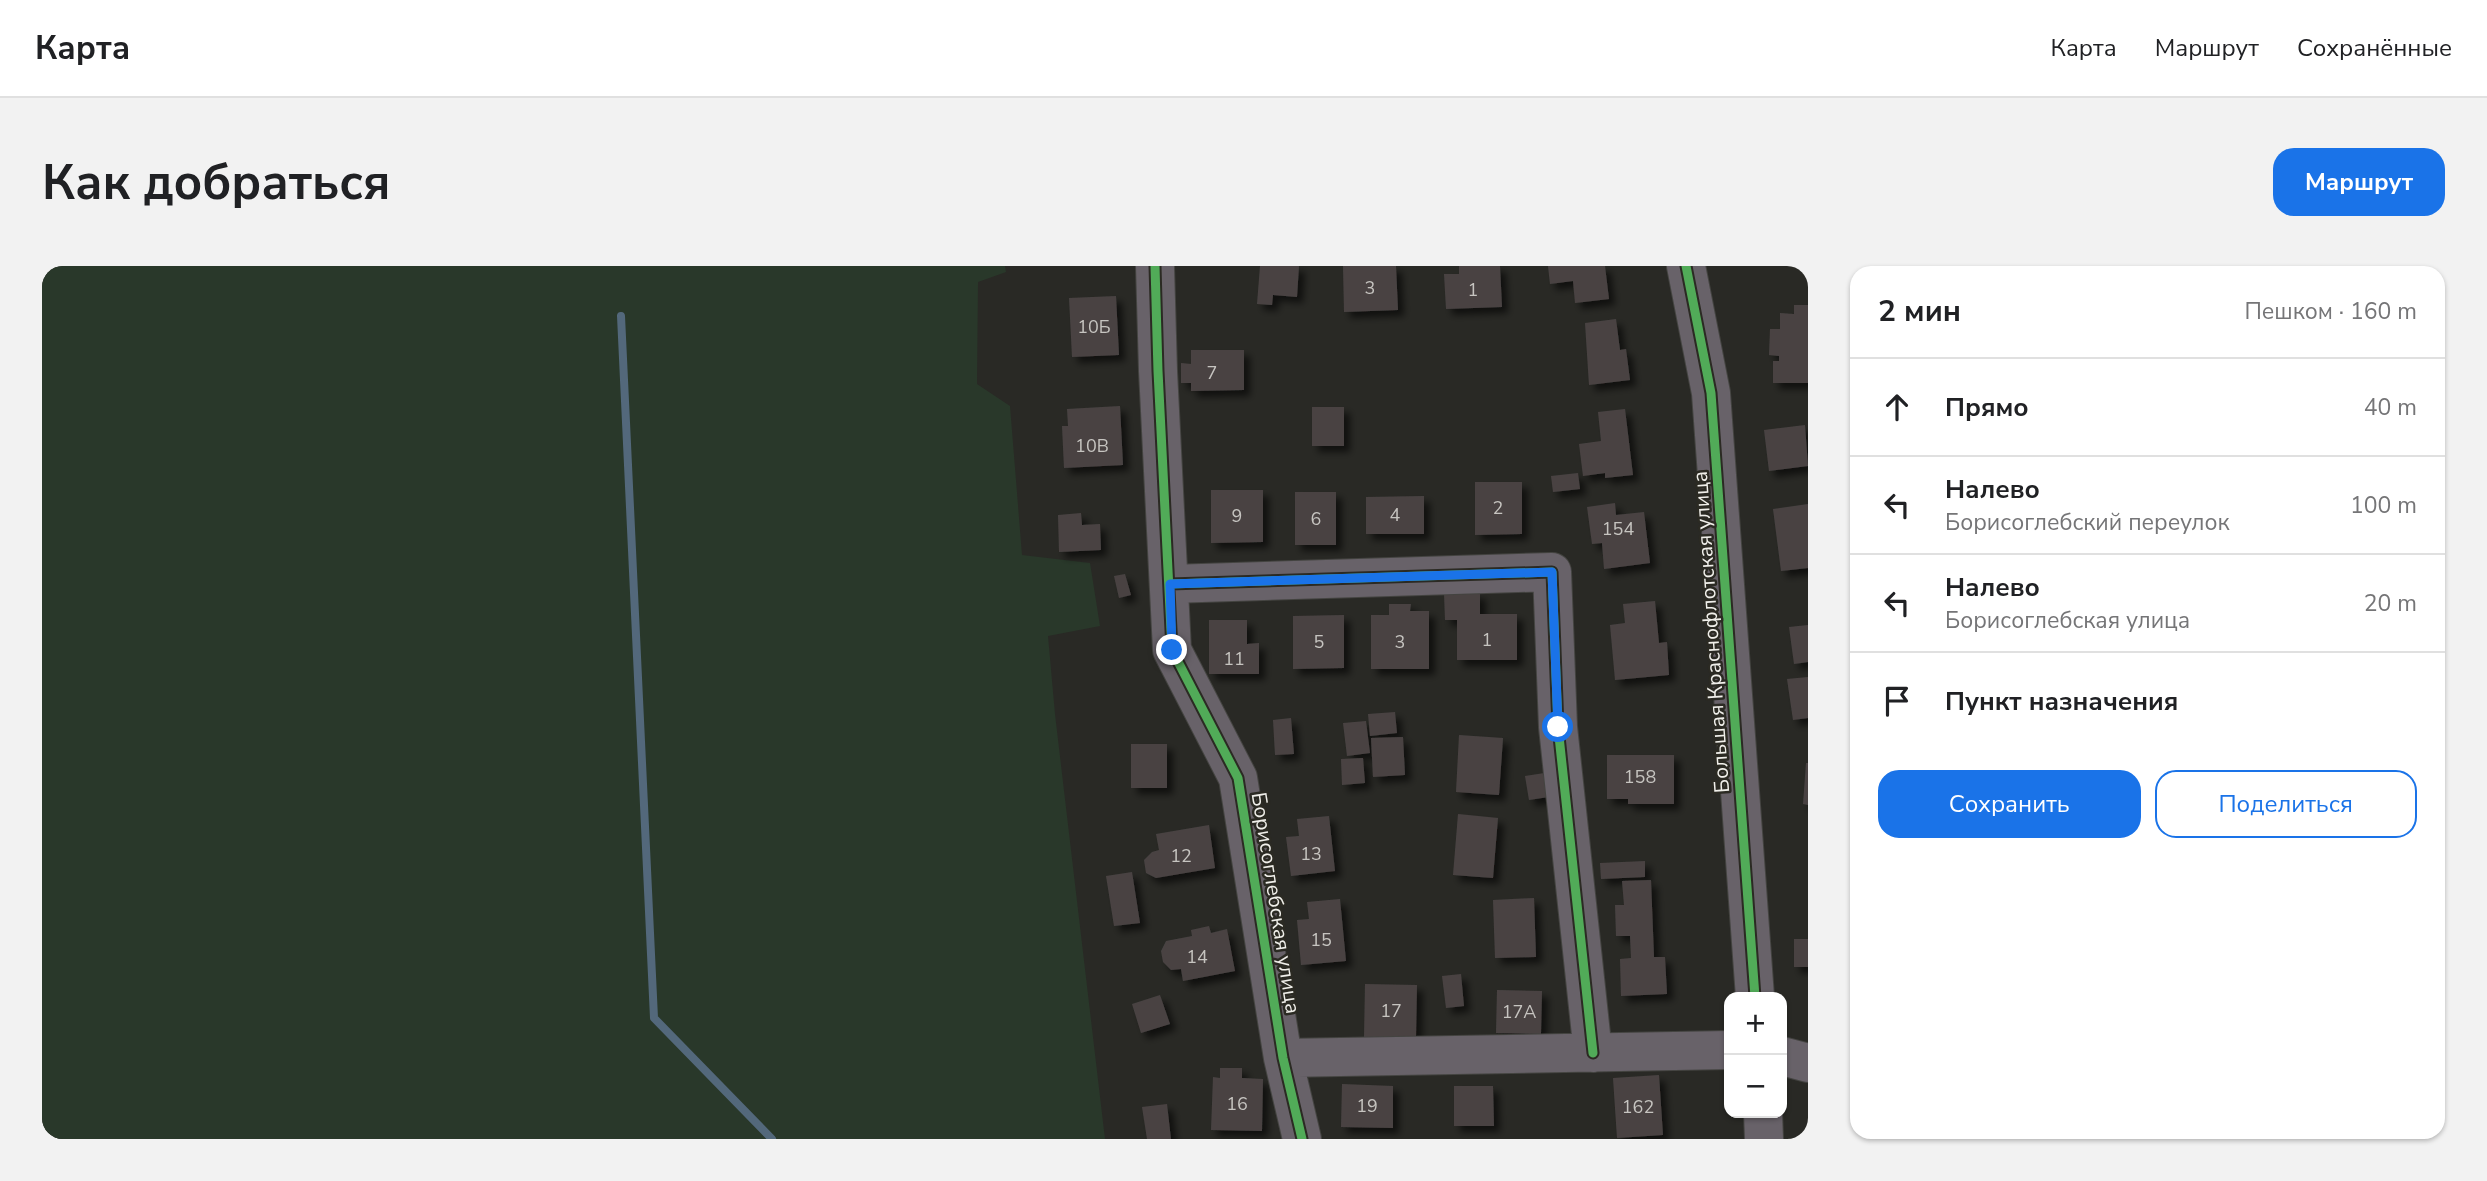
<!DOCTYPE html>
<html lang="ru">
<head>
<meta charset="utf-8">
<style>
	:root { --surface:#fff; --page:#f2f2f2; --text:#202124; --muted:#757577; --line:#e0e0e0; --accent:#1a73e8 }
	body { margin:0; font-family:"Nunito Sans",sans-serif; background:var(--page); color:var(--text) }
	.controls { position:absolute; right:21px; bottom:21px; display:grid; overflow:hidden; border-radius:14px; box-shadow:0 2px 5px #0004 }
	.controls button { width:63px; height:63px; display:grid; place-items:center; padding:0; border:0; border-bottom:2px solid var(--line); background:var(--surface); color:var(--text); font:35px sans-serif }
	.stop { position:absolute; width:21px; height:21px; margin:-16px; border:5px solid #1a73e8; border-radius:50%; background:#fff }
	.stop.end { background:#1a73e8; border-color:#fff; box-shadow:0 2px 7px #0008 }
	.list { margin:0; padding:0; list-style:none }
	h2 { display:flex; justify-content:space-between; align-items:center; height:91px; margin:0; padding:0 28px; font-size:30px }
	h2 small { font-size:23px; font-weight:400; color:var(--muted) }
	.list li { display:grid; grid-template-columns:46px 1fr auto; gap:21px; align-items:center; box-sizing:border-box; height:98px; padding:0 28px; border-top:2px solid var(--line) }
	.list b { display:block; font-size:26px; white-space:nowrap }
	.list p { margin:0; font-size:23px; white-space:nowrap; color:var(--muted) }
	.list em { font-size:23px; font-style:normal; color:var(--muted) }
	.actions { display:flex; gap:14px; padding:21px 28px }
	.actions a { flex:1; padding:16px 0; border:2px solid var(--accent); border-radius:21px; text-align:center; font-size:24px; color:var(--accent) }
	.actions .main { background:var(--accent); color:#fff }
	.icon { flex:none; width:38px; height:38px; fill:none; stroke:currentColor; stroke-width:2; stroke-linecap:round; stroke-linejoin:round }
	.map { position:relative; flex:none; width:1766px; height:873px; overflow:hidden; border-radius:21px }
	header { display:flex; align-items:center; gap:42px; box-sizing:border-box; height:98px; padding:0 35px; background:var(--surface); border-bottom:2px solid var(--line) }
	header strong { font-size:33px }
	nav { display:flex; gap:38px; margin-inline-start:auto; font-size:24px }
	.intro { display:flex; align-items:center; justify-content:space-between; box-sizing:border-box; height:168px; padding:0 42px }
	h1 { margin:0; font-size:49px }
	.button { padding:18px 32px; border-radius:21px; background:var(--accent); color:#fff; font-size:24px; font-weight:700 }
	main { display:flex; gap:42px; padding:0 42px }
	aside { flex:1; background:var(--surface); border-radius:21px; box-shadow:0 2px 5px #0004 }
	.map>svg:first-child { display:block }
	.green { fill:#29382a }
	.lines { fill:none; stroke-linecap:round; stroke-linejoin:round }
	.stream { stroke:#53687b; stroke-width:8 }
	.building { fill:#494343; filter:url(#shadow) }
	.minor-casing { stroke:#444441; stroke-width:40 }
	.minor { stroke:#686269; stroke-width:38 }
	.cycleway-casing { stroke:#2b2a23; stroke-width:13 }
	.cycleway { stroke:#51ab58; stroke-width:9 }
	.route { stroke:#1a73e8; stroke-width:9 }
	.labels { text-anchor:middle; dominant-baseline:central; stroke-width:5; stroke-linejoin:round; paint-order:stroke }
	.number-label { font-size:18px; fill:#c6c4c0 }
	.street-label { font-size:21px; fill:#f0efea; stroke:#2b2a23 }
</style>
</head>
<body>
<header>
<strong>Карта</strong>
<nav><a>Карта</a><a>Маршрут</a><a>Сохранённые</a></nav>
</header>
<div class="intro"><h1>Как добраться</h1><a class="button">Маршрут</a></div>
<main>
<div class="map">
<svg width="1766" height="873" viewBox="0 0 1766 873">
	<defs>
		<filter id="shadow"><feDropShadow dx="6" dy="6" stdDeviation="3.5" flood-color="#0009"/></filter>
	</defs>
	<rect width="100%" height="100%" fill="#292925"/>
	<path class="green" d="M0,0H963L964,6L936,16L935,118L968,140L980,289L1048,297L1058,360L1006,370L1013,448L1063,873H0Z"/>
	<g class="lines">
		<path class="stream" d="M579,50L612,752L730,873"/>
	</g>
	<path class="building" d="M1218,0H1257L1255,31L1231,29L1230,39L1215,38Z
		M1301,0H1354L1356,44L1302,46Z
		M1417,0H1458L1460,41L1404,43L1402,8H1417Z
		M1506,0H1563L1567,33L1533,37L1531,15L1508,18Z
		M1074,30L1077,89L1030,91L1027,32Z
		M1752,39H1766V117H1731V95H1737V90L1727,89L1728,63H1738V47L1752,48Z
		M1574,53L1578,84L1584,83L1588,114L1547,119L1543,57Z
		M1149,84H1202V124L1149,125V117H1139V97L1149,98Z
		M1078,140L1081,199L1022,202L1020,160H1026L1025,143Z
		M1270,141H1302V180H1270Z
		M1583,143L1591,209L1563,212V207L1541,210L1537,178L1559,175L1556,146Z
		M1763,159L1766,200L1727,205L1722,164Z
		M1536,207L1538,223L1511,226L1509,210Z
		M1433,216H1480V268L1433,269Z
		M1169,224H1221V276L1169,277Z
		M1253,226H1294V279H1253Z
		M1382,230V268H1324V231Z
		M1573,237L1574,249L1602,246L1608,297L1562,303L1560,277L1550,278L1545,241Z
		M1766,238V302L1739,305L1731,243Z
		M1039,247L1040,259L1058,258L1059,284L1017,286L1016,249Z
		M1083,308L1089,329L1077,332L1072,310Z
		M1402,327H1438V348H1475V394H1415V354H1403Z
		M1613,335L1617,377L1625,376L1627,409L1573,414L1568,359L1583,357L1581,338Z
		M1347,338H1369L1368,345H1387V403H1329V349H1347Z
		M1302,349V402L1251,403V350Z
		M1167,354H1205V378L1217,377V408H1167Z
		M1766,359V396L1752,398L1747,361Z
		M1766,411V452L1751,454L1745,413Z
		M1353,446L1355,467L1328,470L1326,448Z
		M1249,452L1252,488L1233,489L1231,454Z
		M1324,455L1328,487L1305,490L1301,457Z
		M1417,469L1461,472L1457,529L1414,526Z
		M1361,471L1363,509L1331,511L1329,472Z
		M1089,478H1125V522H1089Z
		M1565,489H1632V538H1586V533H1565Z
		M1321,492L1323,517L1300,519L1299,493Z
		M1764,497H1766V539L1761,538Z
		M1509,506L1513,530L1487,534L1483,510Z
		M1416,548L1456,552L1451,612L1411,609Z
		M1287,550L1293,605L1249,610L1244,571L1257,570L1255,553Z
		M1167,559L1173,602L1114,612L1104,607L1102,594L1110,586L1117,584L1114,568Z
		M1603,595V611L1559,613L1558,597Z
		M1090,606L1098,657L1072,660L1064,610Z
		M1609,614L1612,691H1623L1625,728L1579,730L1578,693L1589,692L1588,670H1574L1573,639H1582L1580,615Z
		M1492,632L1494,691L1453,692L1451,634Z
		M1298,633L1304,695L1259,699L1255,654L1267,653L1265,636Z
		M1167,660L1169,667L1185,663L1193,705L1141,715L1139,703L1129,704L1121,696L1119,685L1124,675L1150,670L1149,664Z
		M1752,673H1766V701H1752Z
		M1419,708L1422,740L1404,742L1400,710Z
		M1323,718L1375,719L1374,772H1322Z
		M1455,724L1500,725L1499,768L1454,767Z
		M1118,729L1128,758L1099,767L1090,738Z
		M1178,802H1200V812L1221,813L1220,865L1169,864L1171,811L1178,812Z
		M1617,809L1621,869L1575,872L1571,812Z
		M1300,818L1351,820V862L1299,861Z
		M1412,820H1451L1452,860H1412Z
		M1125,838L1129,873H1105L1100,841Z"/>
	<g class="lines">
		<defs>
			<path id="minor" d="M1113,0L1116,105L1130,384L1196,512L1241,792L1260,873
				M1644,0L1669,127L1713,731
				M1128,318L1510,306L1516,461L1551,787
				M1740,790L1766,797
				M1241,792L1687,784
				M1721,847L1722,873"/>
		</defs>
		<use href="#minor" class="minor-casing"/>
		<use href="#minor" class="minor"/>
		<defs>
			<path id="cycleway" d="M1113,0L1116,105L1130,384L1196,512L1241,792L1260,873
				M1644,0L1669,127L1713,731
				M1128,318L1510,306L1516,461L1551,787"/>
		</defs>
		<use href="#cycleway" class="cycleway-casing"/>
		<use href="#cycleway" class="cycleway"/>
	</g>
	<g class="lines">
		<path class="route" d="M1130,384L1128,318L1510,306L1516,461"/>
	</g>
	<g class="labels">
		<g class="number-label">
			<text x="1328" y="22">3</text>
			<text x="1431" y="24">1</text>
			<text x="1052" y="61">10Б</text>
			<text x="1170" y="107">7</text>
			<text x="1050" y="180">10В</text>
			<text x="1456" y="242">2</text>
			<text x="1353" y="249">4</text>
			<text x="1195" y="250">9</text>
			<text x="1274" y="253">6</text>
			<text x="1576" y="263">154</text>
			<text x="1445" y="374">1</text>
			<text x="1277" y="376">5</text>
			<text x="1358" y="376">3</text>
			<text x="1192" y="393">11</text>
			<text x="1598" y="511">158</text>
			<text x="1269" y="588">13</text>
			<text x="1139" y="590">12</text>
			<text x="1279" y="674">15</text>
			<text x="1155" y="691">14</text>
			<text x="1349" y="745">17</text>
			<text x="1477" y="746">17А</text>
			<text x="1195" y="838">16</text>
			<text x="1325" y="840">19</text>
			<text x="1596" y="841">162</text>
		</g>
		<g class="street-label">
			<text transform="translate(1669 366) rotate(-94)">Большая Краснофлотская улица</text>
			<text transform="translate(1234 637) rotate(81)">Борисоглебская улица</text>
		</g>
	</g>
</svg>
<div class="controls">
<button>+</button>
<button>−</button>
</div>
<div class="stop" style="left:1516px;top:461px"></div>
<div class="stop end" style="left:1130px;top:384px"></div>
</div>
<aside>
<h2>2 мин<small>Пешком · 160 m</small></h2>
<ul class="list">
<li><svg class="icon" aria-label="ahead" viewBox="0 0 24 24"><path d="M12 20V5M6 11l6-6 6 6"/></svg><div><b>Прямо</b></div><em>40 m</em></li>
<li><svg class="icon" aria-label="left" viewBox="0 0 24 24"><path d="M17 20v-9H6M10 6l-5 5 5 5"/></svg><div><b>Налево</b><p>Борисоглебский переулок</p></div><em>100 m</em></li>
<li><svg class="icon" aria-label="left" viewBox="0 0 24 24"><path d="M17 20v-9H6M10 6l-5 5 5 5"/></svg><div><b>Налево</b><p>Борисоглебская улица</p></div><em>20 m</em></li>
<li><svg class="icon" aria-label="arrive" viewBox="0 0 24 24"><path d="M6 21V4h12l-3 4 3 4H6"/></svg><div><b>Пункт назначения</b></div></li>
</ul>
<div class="actions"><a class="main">Сохранить</a><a>Поделиться</a></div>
</aside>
</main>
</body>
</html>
